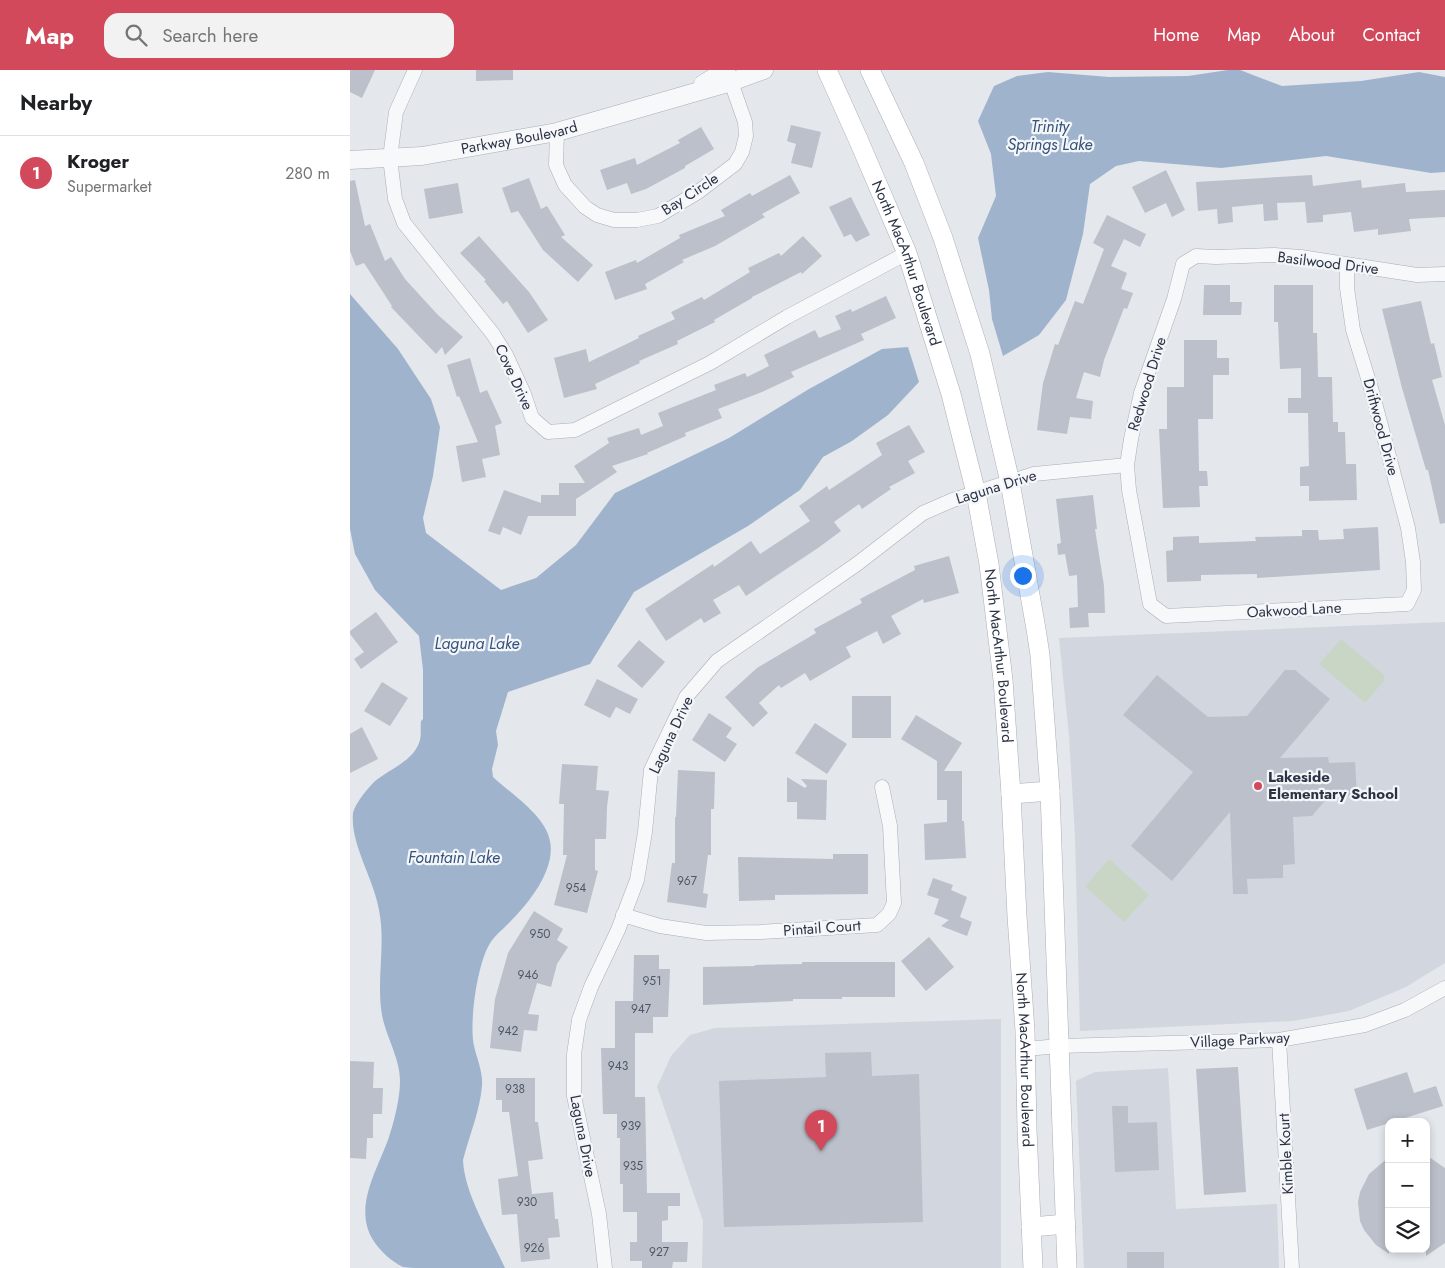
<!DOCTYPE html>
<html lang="en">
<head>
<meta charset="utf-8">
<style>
	:root { --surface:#fff; --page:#f2f2f2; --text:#202124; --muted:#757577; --line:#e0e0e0; --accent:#d1495b }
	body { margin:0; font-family:Jost,sans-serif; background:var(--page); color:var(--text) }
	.controls { position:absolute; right:15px; bottom:15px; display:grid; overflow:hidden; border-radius:10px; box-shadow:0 2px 8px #0003 }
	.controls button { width:45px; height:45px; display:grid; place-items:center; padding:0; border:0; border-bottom:1px solid var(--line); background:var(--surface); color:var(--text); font:25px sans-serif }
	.you { position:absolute; left:672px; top:505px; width:18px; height:18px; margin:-12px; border:4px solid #fff; border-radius:50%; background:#1a73e8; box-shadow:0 0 0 8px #1a73e833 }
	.badge { display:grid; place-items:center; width:32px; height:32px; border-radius:50%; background:var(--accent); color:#fff; font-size:16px; font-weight:700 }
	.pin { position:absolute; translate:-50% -41px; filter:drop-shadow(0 1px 2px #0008) }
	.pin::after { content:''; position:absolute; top:26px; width:18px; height:15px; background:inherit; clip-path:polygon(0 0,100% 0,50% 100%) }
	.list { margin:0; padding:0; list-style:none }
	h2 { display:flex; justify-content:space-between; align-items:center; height:65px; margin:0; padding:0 20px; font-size:21px }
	h2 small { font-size:16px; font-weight:400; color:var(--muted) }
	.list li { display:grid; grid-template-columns:32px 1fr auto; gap:15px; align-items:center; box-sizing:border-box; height:75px; padding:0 20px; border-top:1px solid var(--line) }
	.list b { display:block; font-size:19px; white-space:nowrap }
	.list p { margin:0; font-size:16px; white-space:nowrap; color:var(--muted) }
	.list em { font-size:16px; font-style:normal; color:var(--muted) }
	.icon { flex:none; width:28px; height:28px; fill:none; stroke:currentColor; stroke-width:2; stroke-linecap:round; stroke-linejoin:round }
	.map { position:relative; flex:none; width:1095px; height:1198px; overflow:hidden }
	header { display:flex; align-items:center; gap:30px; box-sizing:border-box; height:70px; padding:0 25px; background:var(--accent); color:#fff }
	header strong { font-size:24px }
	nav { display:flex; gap:28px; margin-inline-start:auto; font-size:18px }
	.search { width:350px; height:45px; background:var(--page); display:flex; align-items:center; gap:12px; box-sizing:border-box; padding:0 18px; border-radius:15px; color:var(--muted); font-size:19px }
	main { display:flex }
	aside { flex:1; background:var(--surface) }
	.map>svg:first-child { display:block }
	.built { fill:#d2d6de }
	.green { fill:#c9d6c5 }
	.water { fill:#9fb4cc }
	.building { fill:#bbc0ca }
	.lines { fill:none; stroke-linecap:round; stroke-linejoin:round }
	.minor-casing { stroke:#a9aeb7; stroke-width:15 }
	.tertiary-casing { stroke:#a9aeb7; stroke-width:19 }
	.secondary-casing { stroke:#a9aeb7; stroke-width:20 }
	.minor { stroke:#f7f8fa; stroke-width:14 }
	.tertiary { stroke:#f7f8fa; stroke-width:18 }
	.secondary { stroke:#fff; stroke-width:19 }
	.poi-dot { fill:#d1495b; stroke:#f4f6f9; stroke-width:2 }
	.labels { text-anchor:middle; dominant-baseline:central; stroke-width:4.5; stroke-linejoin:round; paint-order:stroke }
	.number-label { font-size:12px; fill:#4f5766 }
	.street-label { font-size:15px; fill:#2b3445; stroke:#f4f6f9 }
	.poi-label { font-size:15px; font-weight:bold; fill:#2b3445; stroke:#f4f6f9; text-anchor:start }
	.water-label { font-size:16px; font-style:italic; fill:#34527a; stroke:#f4f6f9 }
</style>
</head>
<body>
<header>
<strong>Map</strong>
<div class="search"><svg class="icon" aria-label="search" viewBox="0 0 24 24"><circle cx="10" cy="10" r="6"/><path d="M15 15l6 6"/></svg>Search here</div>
<nav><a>Home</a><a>Map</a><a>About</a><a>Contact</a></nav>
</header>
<main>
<aside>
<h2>Nearby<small></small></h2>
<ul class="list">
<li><span class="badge">1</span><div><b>Kroger</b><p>Supermarket</p></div><em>280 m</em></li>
</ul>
</aside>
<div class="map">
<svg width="1095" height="1198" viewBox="0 0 1095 1198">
	<rect width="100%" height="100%" fill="#e4e7ec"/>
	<path class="built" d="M1095,552V893L1056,917L999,941L943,951L730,961L725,766L719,666L709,568Z
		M651,949V1198H352L353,1151L307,1017L321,986L340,965L365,958Z
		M818,998L826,1139L927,1134L929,1198H734L726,1011L745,1002Z"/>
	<path class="green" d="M991,569L1034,605V611L1015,633L969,594Z
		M759,789L799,825L774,852L735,816Z"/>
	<path class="water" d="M878,0H890L932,16L1011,11L1069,2L1095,7V102L1081,103L976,86L871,98L789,91L766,96L740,114L733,164L716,230L689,265L653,286L642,249L639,220L628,168L646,126L641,84L628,51L644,16L667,6L698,2L759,7L838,6Z
		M0,224L48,279L81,329L90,357L83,406L73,448L76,463L151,520L186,508L226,475L265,423L379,368L459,319L532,279L558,277L569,312L538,345L502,371L473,387L450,420L398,456L284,522L240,594L158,622L146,661L148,675L142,699L143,707C161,724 195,745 200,771C206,800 178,834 159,853C152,860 144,866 139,875C127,896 119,953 124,976C127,989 133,1002 132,1016C130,1040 119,1067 113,1090C114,1123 141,1167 155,1198C128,1198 102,1198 76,1198C69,1198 59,1198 53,1197C42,1192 29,1180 23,1170C3,1138 27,1100 38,1070C44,1052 50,1029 50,1011C50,988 36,967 32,945C26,910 36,875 29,840C24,809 0,774 3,743C4,738 7,734 10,729C14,723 19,717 24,712C39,699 62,692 69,673C72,666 70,658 71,651L73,649V600L69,566L25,520L5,484L0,459Z"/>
	<path class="building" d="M0,0H25L12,28L0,22Z
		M126,0H163V10L126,11Z
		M441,55L471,62L462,98L441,93L446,74L437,71Z
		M351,57L364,79L335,96V98L296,119L281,124L277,113L257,120L250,100L285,88L287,95L330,73L328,70Z
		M816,100L835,140L822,147L816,133L795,143L782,117Z
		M440,105L450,123L412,144L415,147L365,176L332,190L334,192L295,214L297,219L265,230L255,202L286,190L287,193L330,168L329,165L375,146L371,140L400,123L402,126Z
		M962,105L963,116L1011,110L1012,118L1055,113L1056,122L1095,120V147L1059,149L1061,161L1028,165V159L1004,162L1001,142L973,145V152L957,153L955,132L927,133L928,150L914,151L913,134L882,137L883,152L868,154L867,139L848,141L846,112Z
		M179,108L191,139L197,136L215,165L211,167L243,195L228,212L193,180L168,141L161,143L152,118Z
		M5,110L15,156L20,154L35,191L41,187L55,209L88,245L113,267L95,285L92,277L86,284L41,237L42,236L14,193L6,196L0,181V111Z
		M108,113L113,143L79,149L74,119Z
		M501,127L520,165L506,172L501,164L494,167L479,137Z
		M757,145L796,164L790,177L774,169L761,196L777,203L771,219L783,223L777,239L774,238L754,290L750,307L734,302L726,328L743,331L741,349L720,347L717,364L687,360L693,313L705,274L708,275L725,231L733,234L754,179L743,173Z
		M129,166L179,222L198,250L178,263L157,231L153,234L134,211L136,210L110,183Z
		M453,166L472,186L452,204L451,202L402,227V228L364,250L365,252L327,271L328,274L289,291L290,293L245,314L247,319L214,328L204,288L236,279L239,292L289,268L288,266L325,249L321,242L352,227L354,230L400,202L398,198L429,183L431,186Z
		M854,215H880V232H892L891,245H853Z
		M924,215H963V263H967L968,307H982L983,352H988V362H995L996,394H1006L1007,430L959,431V416H950V397L959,396L958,343H938V328H951V298L930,299L928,252H924Z
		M536,226L546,248L511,264L514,270L441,302L444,307L412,322L368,339L372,348L335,363L336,366L297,383L298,384L262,396L267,402L226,429V446H178L171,465L153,457L150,465L138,461L154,420L191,433V425H209V413H235L224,396L259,373L257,368L289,358L291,365L313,356L308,343L366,320L364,315L395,303L397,307L419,296L414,285L465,260L469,268L491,259L485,246L501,239L502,242Z
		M1071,231L1081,274L1084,273L1092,307L1082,310L1095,355V453L1090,454L1078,400H1076L1052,318L1032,239Z
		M834,270H867V288H879V305H863V349H848L849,401H857L858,416H849L850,437L813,438L809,359H817V317H834Z
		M120,288L130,323L137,320L152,353L145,356L150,385L132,389L136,407L112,412L106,376L128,372L109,326L107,327L97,295Z
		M559,355L575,382L558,391L565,403L539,417L541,419L512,439L509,434L484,452L491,461L468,478L396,526L389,515L363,530L371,543L354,553L351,548L316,571L295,539L363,494L364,497L401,471L410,484L460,451L449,436L477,416L479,420L532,385L526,373Z
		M743,425L747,459H745L754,516L755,543H738L739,557L720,558L719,538L728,537L727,505L719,506L715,484L708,485L707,474L711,473L706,429Z
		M1028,457L1030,500L907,508V504L851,505V511L817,512L816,481L823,480V467L849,466V473L906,471L905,467L952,466V460H968L969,470L994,469L993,459Z
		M599,486L609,523L574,533L573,529L541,546L551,564L533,574L527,561L496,577L501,587L460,611L455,603L431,618L429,615L409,633L418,643L403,657L375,627L407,598L466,563L464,559L512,533L510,529L565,500L564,496Z
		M26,542L48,572L11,599L4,589L14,582L0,564V561Z
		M289,570L315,592L292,618L267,596Z
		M935,600H945L980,629L930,688L978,687L979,693L1005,692L1007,726L978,727L962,746L943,747L945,794L933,795V808L897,809L898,824H883L880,742L822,811L781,776L843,702L773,645L807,605L858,647L897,646Z
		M247,609L288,629L280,644L266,637L260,648L234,635Z
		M32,612L58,628L40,656L14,641Z
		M502,626H541V668H502Z
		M359,643L382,658L376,667L387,674L375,692L342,670Z
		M566,645L612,673L594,701H612V751H614L616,788L575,790L574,754L597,752V730H587V691L551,669Z
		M465,653L497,674L477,704L445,683Z
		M12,657L28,689L0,703V664Z
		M212,694L248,696L246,720L259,721L257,737L256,769H245V800L248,801L237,843L204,835L217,785H213L214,734H209Z
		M328,700L365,702L364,739H361V785H358L353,823L358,824L356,838L317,832L322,793H325V747H326Z
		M437,707L455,718L457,716L451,709L477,710L476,750L447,749V732H437Z
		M483,784H518V824L425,825V830L389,831L388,787L483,789Z
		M583,808L603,815L601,820L617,827L610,847L622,852L617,866L591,856L599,850L584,844L589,829L577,825Z
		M184,841L213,859L207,870L218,877L207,894L201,917L187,913L178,944L189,945L187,961L174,960L171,982L140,978L145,929L158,883Z
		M579,867L604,897L576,921L551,891Z
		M284,885H309V899H320L318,947H303V963H285V1027H295L297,1123H330V1136H318V1150L312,1151V1172H338L337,1192H323L322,1198H292V1191H280V1172H287V1142H273V1114H270V1068H267V1044H253L251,978H265V931H283Z
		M452,892H545V927H492V929H443V931L353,935V897L405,896V895L452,894Z
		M521,982L522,1006L569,1004L573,1152L374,1157L369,1011L476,1007L475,983Z
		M0,991L24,992L23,1018H33L32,1044H23V1068H17L16,1089L0,1088Z
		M888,997L896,1122L854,1125L846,999Z
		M1057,1002L1064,1023L1086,1016L1093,1036L1017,1060L1004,1019Z
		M146,1008H185V1052H188L193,1089L178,1091L182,1124L203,1122L205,1149H208L210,1167L198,1168L200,1189L171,1192L167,1144L152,1145L148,1109L168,1106L159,1042H152V1030H146Z
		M762,1036H778V1053L807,1052L809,1100L765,1102Z
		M1076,1085L1095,1098V1173L1076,1186Z
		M1039,1087V1184L1026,1175L1014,1160L1010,1151L1008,1132L1010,1122L1019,1104Z
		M777,1182H814V1198H777Z"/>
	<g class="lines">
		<defs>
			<path id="minor" d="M65,0L46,42L40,88L45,129L54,153L143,264L156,285L174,324L182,348L198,362L225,360L360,293L437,247L557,183
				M207,62L206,95L215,115L235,137L247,145L264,150H287L308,146L348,122L385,94L392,82L396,66L395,52L381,12
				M997,195V218L1003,260L1021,318L1058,458L1063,492L1064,520L1057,534L816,546L800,534L779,420L777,395L781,369L791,323L824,229L833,194L846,186L866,187L924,185L951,187L1067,205L1095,204
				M273,845L310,856L356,863L410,862L527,855L539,844L544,833L540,756L532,717
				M929,970L942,1198
				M676,979L709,976L929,970L1015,955L1055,940L1095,918
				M255,1198L249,1144L224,1026V984L229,950L241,917L268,860L287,810L295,762L301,700L336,627L367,591L507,494L573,443L603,430L684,404L777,395"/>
			<g id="tertiary">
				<path d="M353,14L376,0"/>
				<path id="s1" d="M0,90L72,86L207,62L381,12L414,0"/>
			</g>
			<g id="secondary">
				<path id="s2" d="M477,0L508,69L557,183L601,324L626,423L639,494L653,610L661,724L667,846L675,961L677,1059L683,1198"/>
				<path d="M520,0L564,93L593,168L630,284L660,412L686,559L690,585L700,721L717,1198"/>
				<path d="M661,724L700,721"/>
				<path d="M681,1157L716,1154"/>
			</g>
		</defs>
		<use href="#minor" class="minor-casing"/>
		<use href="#tertiary" class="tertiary-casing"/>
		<use href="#secondary" class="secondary-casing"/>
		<use href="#minor" class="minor"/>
		<use href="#tertiary" class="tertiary"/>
		<use href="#secondary" class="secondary"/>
	</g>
	<circle class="poi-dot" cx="908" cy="716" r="5"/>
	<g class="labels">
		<g class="number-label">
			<text x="337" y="811">967</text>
			<text x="226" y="818">954</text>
			<text x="190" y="864">950</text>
			<text x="178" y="905">946</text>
			<text x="302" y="911">951</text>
			<text x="291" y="939">947</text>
			<text x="158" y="961">942</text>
			<text x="268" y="996">943</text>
			<text x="165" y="1019">938</text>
			<text x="281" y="1056">939</text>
			<text x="283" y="1096">935</text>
			<text x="177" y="1132">930</text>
			<text x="184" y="1178">926</text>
			<text x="309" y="1182">927</text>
		</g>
		<g class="street-label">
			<text stroke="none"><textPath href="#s1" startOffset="171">Parkway Boulevard</textPath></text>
			<text transform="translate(340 124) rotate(-33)">Bay Circle</text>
			<text stroke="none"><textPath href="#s2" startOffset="209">North MacArthur Boulevard</textPath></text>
			<text transform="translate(978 193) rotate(7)">Basilwood Drive</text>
			<text transform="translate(164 307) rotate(65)">Cove Drive</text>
			<text transform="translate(797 314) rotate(-73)">Redwood Drive</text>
			<text transform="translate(1031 357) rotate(75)">Driftwood Drive</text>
			<text transform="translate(646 417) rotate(-17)">Laguna Drive</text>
			<text transform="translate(944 540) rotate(-3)">Oakwood Lane</text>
			<text stroke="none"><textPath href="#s2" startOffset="614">North MacArthur Boulevard</textPath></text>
			<text transform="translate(321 665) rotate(-65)">Laguna Drive</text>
			<text transform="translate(472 858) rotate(-4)">Pintail Court</text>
			<text transform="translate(890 970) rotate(-3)">Village Parkway</text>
			<text stroke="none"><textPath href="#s2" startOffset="1019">North MacArthur Boulevard</textPath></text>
			<text transform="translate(233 1066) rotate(79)">Laguna Drive</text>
			<text transform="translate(936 1084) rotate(-93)">Kimble Kourt</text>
		</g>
		<g class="poi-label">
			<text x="918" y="707">Lakeside<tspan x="918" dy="17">Elementary School</tspan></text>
		</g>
		<g class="water-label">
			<text x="700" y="56">Trinity<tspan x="700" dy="18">Springs Lake</tspan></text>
			<text x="127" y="573">Laguna Lake</text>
			<text x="104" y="787">Fountain Lake</text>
		</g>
	</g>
</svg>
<div class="controls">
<button>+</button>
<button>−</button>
<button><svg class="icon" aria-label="layers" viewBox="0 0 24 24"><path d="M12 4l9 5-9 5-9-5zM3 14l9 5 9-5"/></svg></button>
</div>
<div class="you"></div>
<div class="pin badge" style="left:471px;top:1081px">1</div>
</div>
</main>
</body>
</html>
